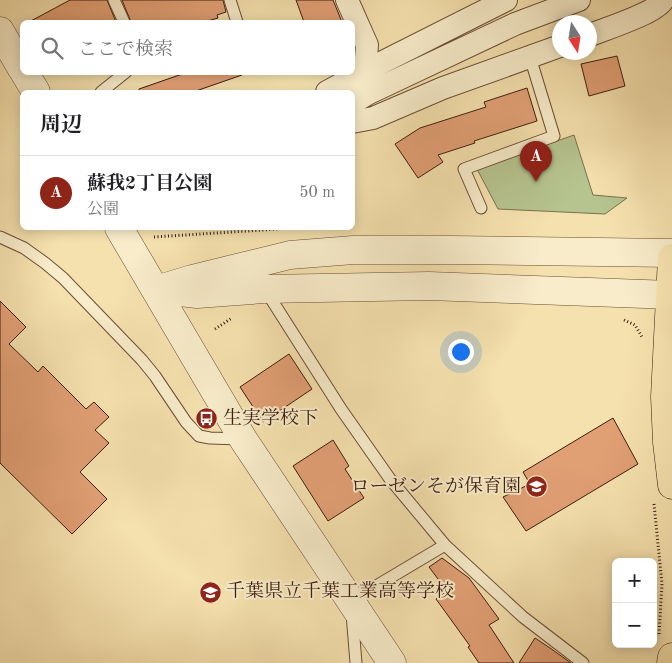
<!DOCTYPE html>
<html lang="ja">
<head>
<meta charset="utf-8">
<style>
	:root { --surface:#fff; --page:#f6f6f6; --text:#202124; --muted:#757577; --line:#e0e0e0; --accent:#8f2418 }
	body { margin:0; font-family:"Old Standard TT","Noto Serif JP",serif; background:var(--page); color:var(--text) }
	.controls { position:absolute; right:15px; bottom:15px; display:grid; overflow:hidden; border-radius:8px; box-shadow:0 2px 12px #0003 }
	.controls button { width:45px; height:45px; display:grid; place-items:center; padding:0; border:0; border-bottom:1px solid var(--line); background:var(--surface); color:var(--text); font:25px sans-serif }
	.compass { position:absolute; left:552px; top:15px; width:45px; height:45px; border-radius:50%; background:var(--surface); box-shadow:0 2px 12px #0003; rotate:168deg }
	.you { position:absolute; left:460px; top:351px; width:18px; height:18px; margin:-12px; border:4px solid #fff; border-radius:50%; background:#1a73e8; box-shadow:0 0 0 8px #1a73e833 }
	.badge { display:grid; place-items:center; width:32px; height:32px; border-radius:50%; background:var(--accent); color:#fff; font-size:16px; font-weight:700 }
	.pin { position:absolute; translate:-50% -41px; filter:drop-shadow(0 1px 2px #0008) }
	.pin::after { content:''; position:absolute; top:26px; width:18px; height:15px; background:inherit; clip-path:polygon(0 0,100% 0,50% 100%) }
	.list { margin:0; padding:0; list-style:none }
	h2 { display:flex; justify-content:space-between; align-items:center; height:65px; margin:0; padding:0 20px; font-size:21px }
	h2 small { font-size:16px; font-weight:400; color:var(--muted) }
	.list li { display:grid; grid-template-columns:32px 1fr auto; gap:15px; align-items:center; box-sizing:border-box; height:75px; padding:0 20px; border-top:1px solid var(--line) }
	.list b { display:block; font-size:19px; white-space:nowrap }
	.list p { margin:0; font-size:16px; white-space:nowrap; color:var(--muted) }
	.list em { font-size:16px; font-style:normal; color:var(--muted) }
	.icon { flex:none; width:28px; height:28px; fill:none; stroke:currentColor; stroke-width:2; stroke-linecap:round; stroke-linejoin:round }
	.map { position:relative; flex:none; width:672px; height:663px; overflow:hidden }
	.search { position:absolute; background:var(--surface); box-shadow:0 2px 12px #0003; left:20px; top:20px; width:335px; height:55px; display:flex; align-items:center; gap:12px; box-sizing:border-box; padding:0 18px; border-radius:8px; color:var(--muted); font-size:19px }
	.panel { position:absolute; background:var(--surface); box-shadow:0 2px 12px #0003; left:20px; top:90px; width:335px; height:140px; border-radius:8px }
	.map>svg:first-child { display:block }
	.green { fill:#b6c48f; stroke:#7a704e }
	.building { fill:#e19f74; stroke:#3d1c0e }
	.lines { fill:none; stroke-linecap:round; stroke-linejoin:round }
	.service-casing { stroke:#6b4d36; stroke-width:13 }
	.minor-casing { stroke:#6b4d36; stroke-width:24 }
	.tertiary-casing { stroke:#6b4d36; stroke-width:29 }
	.trunk-casing { stroke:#3d1c0e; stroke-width:29 }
	.path { stroke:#3d1c0e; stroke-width:3; stroke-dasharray:1 2.5; stroke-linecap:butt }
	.service { stroke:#f8ecca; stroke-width:11 }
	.minor { stroke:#f8ecca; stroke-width:22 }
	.tertiary { stroke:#f8ecca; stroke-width:28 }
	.trunk { stroke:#f5e1ae; stroke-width:28 }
	.labels { text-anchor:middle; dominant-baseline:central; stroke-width:4; stroke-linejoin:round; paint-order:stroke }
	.poi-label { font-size:19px; fill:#3d1c0e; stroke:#f8ecca; text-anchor:start }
</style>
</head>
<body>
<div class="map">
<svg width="672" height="663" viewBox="0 0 672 663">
	<rect width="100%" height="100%" fill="#f5e1ae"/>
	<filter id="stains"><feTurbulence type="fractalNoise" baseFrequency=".004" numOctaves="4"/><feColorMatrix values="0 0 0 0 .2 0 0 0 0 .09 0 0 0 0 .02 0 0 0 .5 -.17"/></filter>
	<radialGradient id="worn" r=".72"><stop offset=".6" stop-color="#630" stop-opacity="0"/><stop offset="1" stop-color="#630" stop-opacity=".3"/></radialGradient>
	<path class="green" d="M574,135L593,195L627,198L605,214L498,209L477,169Z"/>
	<path class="building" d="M70,0H107L116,22H29Z
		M122,0H223L226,12L217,15L218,18L204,22H131Z
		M296,0H333L342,22H304Z
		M617,56L625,86L589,96L581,64Z
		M188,72H242V75L193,92H139V89Z
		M527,88L537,121L474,141L475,143L438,155L443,162L418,178L395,144L420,128L486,107L484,102Z
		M0,301L26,327L9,344L38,372L43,366L86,409L94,402L109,417L95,430L109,443L80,472L107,499L72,534L0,463Z
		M289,354L312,389L263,422L240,387Z
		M613,418L638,464L526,531L503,497L530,484L523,472Z
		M333,440L349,466L345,469L364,498L328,521L293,466Z
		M442,558L469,578L499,619L489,625L514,663H479L468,647L470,646L436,599L447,591L429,567Z
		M535,638L550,648L571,663H519Z"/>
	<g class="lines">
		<defs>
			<path id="service" d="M114,0L124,22
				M230,0L237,22
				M101,92L126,72
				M481,208L464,169L554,136L530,57
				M0,237L24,248L45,263L63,278L142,360L155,376L186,422L199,436L210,438L240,439
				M266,291L341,409L390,479L445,545L523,617L583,663
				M356,663L351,601L445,545"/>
			<path id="minor" d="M347,0L367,45L365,71
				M590,35C605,29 656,13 663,0
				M327,92L365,71L506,0
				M352,103L369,93L515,24L579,0
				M352,122L373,118L443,88L560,46"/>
			<path id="tertiary" d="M0,31L22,69
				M24,72L36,92
				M119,228L243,439L392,663
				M156,290L192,279L290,255L353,250H451L672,253
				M180,292L197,294L264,289L429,286L672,295"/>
			<path id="trunk" d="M672,258L665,397L667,442L672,485
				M671,663L672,657"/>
		</defs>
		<use href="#service" class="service-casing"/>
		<use href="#minor" class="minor-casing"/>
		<use href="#tertiary" class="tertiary-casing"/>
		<use href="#trunk" class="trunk-casing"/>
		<path class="path" d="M154,237L278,229
			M624,320L635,325L642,337
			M215,329L232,318
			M654,504L662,584L659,635"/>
		<use href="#service" class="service"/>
		<use href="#minor" class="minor"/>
		<use href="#tertiary" class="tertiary"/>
		<use href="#trunk" class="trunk"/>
	</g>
	<defs>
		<symbol id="bus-disc" viewBox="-11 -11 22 22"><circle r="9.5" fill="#8f2418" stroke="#f8ecca"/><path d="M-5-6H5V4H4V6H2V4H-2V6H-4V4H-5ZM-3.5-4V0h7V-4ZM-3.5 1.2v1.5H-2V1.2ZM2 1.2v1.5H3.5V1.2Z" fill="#fff"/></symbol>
		<symbol id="school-disc" viewBox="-11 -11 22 22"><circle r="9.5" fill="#8f2418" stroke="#f8ecca"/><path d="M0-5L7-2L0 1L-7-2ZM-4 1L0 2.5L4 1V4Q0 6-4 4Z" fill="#fff"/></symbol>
	</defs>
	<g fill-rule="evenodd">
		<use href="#bus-disc" x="194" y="406" width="25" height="25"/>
		<use href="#school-disc" x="524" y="474" width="25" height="25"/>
		<use href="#school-disc" x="198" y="580" width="25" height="25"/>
	</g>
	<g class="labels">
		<g class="poi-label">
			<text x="223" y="419">生実学校下</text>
			<text x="521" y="487" text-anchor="end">ローゼンそが保育園</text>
			<text x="226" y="592">千葉県立千葉工業高等学校</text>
		</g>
	</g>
	<rect width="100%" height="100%" filter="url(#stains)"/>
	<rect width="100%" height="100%" fill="url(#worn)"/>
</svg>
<div class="controls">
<button>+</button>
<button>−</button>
</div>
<svg class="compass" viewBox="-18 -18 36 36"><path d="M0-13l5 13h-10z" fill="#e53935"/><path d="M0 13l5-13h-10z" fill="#757577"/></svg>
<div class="you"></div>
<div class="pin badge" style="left:536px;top:182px">A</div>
<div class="search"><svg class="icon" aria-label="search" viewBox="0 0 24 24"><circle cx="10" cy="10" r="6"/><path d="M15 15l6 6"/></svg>ここで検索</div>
<section class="panel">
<h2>周辺<small></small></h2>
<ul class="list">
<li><span class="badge">A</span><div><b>蘇我2丁目公園</b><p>公園</p></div><em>50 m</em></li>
</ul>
</section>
</div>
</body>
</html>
